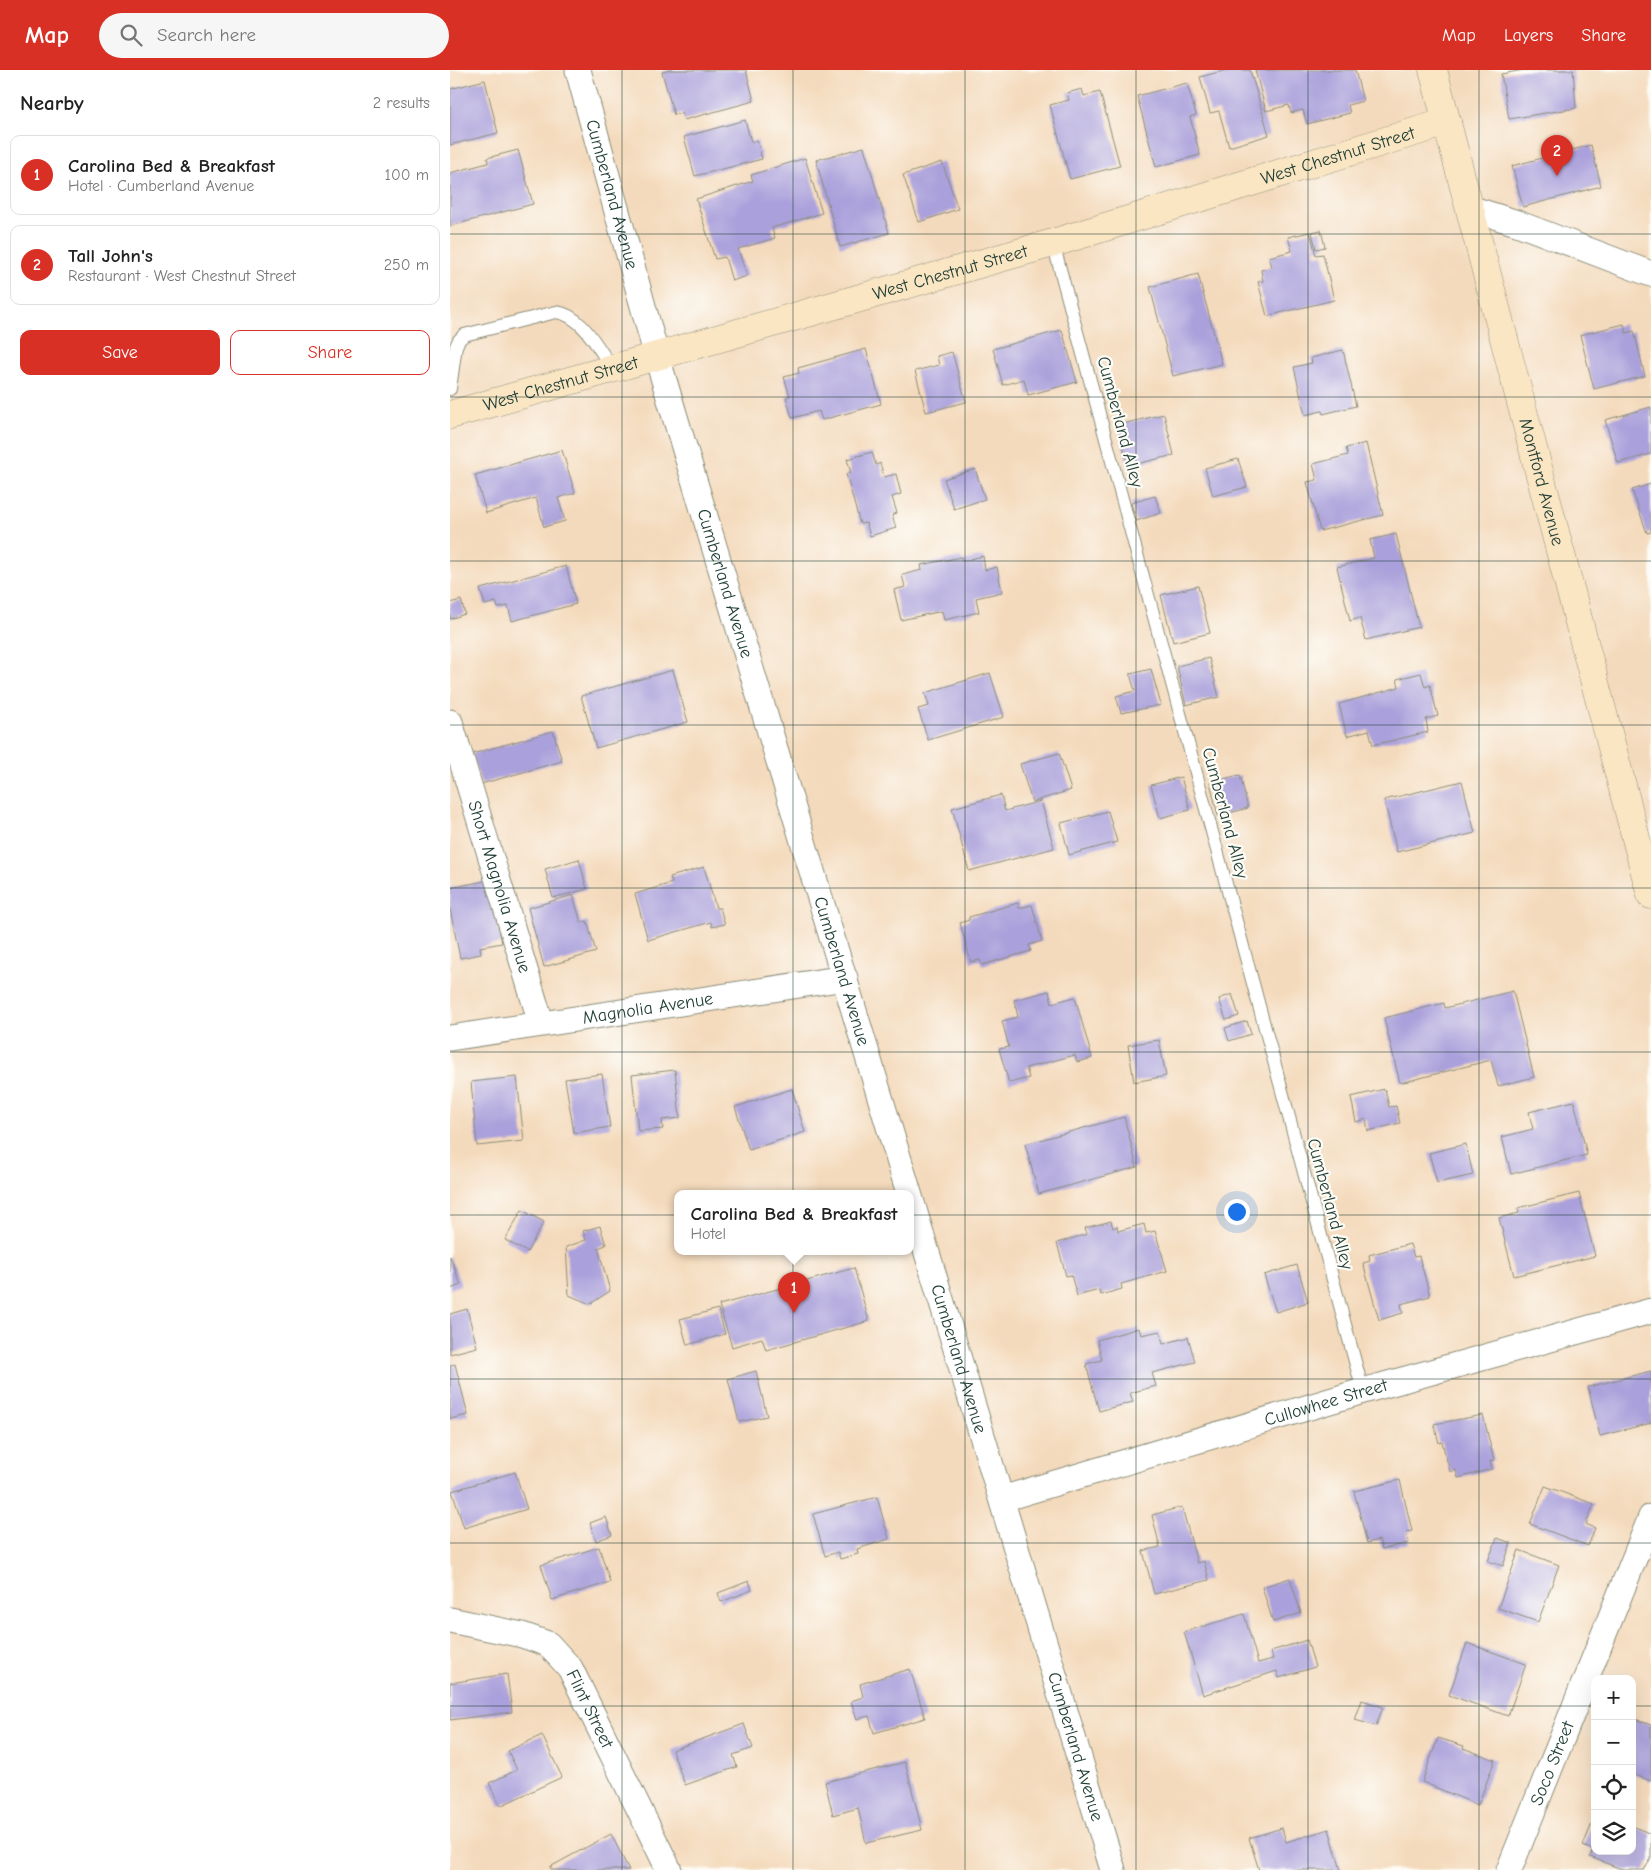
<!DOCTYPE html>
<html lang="en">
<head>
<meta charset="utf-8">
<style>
	:root { --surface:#fff; --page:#f6f6f6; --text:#222; --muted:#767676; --line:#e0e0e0; --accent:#d93025 }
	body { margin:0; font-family:"Comic Neue",sans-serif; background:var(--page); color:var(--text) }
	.controls { position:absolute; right:15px; bottom:15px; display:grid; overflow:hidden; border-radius:10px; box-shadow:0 5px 20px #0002 }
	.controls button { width:45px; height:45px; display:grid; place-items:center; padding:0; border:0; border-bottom:1px solid var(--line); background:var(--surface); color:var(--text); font:25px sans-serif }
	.you { position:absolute; left:786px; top:1141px; width:18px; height:18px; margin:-12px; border:4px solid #fff; border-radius:50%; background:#1a73e8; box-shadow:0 0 0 8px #1a73e833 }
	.badge { display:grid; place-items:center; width:32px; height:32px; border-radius:50%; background:var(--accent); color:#fff; font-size:16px; font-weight:700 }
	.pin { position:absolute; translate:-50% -41px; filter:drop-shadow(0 1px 2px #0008) }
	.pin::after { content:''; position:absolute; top:26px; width:18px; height:15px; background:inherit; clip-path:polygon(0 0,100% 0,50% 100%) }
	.popup { position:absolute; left:224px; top:1120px; width:240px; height:65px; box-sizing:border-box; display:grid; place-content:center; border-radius:10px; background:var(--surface); filter:drop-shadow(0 1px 4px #0005); font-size:16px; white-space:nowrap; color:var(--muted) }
	.popup b { font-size:19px; color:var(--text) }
	.popup::after { content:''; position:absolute; left:50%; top:100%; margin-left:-10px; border:10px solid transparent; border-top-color:var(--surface) }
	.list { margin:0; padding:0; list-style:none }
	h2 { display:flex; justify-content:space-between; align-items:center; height:65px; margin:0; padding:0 20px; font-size:21px }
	h2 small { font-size:16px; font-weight:400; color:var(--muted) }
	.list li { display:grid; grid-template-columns:32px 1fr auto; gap:15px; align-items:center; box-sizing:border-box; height:80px; margin:0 10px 10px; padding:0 10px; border:1px solid var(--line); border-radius:10px }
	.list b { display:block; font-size:19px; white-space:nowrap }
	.list p { margin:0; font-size:16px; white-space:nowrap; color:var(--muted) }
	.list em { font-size:16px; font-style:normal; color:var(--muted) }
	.actions { display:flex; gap:10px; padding:15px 20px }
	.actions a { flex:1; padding:11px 0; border:1px solid var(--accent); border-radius:10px; text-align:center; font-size:18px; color:var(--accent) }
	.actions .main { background:var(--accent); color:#fff }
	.icon { flex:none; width:28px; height:28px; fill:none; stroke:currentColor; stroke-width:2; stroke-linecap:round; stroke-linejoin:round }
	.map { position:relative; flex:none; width:1201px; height:1800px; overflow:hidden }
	header { display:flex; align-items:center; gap:30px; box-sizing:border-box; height:70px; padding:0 25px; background:var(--accent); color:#fff }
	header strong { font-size:24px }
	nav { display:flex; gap:28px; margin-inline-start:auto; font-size:18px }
	.search { width:350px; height:45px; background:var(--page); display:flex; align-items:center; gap:12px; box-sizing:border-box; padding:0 18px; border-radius:28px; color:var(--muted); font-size:19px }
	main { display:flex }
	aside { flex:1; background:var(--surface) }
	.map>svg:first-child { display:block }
	.building { fill:#aaa0db }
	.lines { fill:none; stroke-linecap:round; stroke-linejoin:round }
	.lane-casing { stroke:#8a8c78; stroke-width:14 }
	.street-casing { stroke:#8a8c78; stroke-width:27 }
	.secondary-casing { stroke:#8a8c78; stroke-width:29 }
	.lane { stroke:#fff; stroke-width:12 }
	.street { stroke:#fff; stroke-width:25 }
	.secondary { stroke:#fbe6c4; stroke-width:28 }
	.grid { fill:none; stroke:#1f3d34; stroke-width:1; stroke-opacity:0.55 }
	.labels { text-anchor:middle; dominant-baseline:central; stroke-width:4.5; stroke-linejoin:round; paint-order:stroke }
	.street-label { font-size:18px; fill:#1f3d34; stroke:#fdfcf7 }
</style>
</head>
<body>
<header>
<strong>Map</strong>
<div class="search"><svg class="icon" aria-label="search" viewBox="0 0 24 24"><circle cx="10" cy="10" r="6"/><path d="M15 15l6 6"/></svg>Search here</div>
<nav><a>Map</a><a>Layers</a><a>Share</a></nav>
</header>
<main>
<aside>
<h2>Nearby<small>2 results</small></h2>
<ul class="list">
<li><span class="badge">1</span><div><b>Carolina Bed &amp; Breakfast</b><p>Hotel · Cumberland Avenue</p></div><em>100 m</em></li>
<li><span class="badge">2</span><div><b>Tall John's</b><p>Restaurant · West Chestnut Street</p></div><em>250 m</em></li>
</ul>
<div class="actions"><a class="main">Save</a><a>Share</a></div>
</aside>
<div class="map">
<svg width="1201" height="1800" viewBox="0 0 1201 1800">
	<rect width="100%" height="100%" fill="#fdfcf7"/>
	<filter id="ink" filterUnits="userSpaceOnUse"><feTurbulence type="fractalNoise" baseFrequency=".02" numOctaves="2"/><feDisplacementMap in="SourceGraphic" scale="10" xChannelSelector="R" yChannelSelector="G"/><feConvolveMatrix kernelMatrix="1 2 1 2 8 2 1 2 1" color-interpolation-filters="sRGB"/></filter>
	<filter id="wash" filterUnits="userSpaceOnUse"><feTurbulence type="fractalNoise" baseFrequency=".0096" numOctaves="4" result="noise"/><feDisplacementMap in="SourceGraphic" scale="20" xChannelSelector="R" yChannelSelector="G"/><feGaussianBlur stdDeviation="1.12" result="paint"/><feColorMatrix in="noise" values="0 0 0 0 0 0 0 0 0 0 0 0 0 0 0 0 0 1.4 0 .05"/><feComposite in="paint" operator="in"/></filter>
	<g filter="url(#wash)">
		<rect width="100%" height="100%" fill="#f4dabc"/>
		<g id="blocks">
			<path class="building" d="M220,0H296L304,31L234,50L232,43L224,45L212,2Z
				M777,0H800L819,65L779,77L769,41L760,43L750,7Z
				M805,0H905L913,31L898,35L900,43L857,54L853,40L841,43L839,35L816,41Z
				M1074,0H1123L1126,38L1059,49L1051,4Z
				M35,10L48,63L0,75V19Z
				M737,13L746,45L740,47L750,85L706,97L687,26Z
				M632,19L634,26L650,22L670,96L620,109L600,35L619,30L617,23Z
				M295,50L301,72L307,70L312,89L245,106L234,67Z
				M1141,75L1151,116L1073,137L1062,96Z
				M414,77L439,163L390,177L366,90Z
				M68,80L83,134L0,156V103L38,93L37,88Z
				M355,88L372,143L322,158L325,168L288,179L297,206L282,211L275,187L265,189L246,129L303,111L301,105Z
				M492,92L508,139L469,152L453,105Z
				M871,160L875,177L866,179L862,162Z
				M860,162L866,185L873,184L884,230L817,246L808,212L813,211L811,200L822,197L819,187L842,181L838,167Z
				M748,204L772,294L723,306L700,217Z
				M1174,254L1176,263L1184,261L1195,306L1144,319L1130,265Z
				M612,260L627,312L578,325L574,309L553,315L543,279Z
				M416,279L431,334L372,350L369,341L342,348L336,327L340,326L334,307L349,303L348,298Z
				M893,280L906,336L873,344L872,341L855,345L844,297L862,293L861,288Z
				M502,282L516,332L476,342L465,301L489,295L487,286Z
				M1201,337V384L1168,393L1155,350Z
				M714,344L724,385L678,396L668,355Z
				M916,373L933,445L870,461L857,412L867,410L863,394L898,385L896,378Z
				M112,380L125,423L108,428L115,451L94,457L86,428L36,443L25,405Z
				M422,382L426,395L430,393L434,407L446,404L451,424L442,427L447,443L442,445L446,458L420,466L416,453L410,454L396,404L401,403L397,389Z
				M788,389L797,417L763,426L755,398Z
				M525,399L535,429L504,439L494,409Z
				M1201,414V462L1197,463L1182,420Z
				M705,426L711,443L686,451L681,433Z
				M946,464L969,557L916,570L910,548L900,551L887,497L924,488L920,470Z
				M533,486L535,500L547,497L552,522L526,528L529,542L494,550L492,541L451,550L444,520L455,517L452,505L472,500L471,495L511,487L512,491Z
				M116,496L126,534L62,551L58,536L48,538L46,532L35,535L30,519Z
				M748,516L760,563L723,572L711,525Z
				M11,530L15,544L0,549V533Z
				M759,588L769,627L736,635L727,596Z
				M701,599L711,635L671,643L666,626L685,621L680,604Z
				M223,600L238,652L146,678L131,626Z
				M540,603L554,647L478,670L468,639L479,636L475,623Z
				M971,603L975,617L980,615L988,646L976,649L978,662L923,675L919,660L897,666L889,634L949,617L947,609Z
				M103,661L112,691L31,714L22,684Z
				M609,683L621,720L582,732L570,694Z
				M790,705L798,738L768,746L760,712Z
				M731,707L740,740L710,748L701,715Z
				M1012,711L1025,763L947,782L934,730Z
				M551,725L555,741L591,731L604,778L519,801L502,738Z
				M658,741L667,772L619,785L611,753Z
				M129,789L137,819L103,828L95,799Z
				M254,797L266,838H270L275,854L262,857L261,852L198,870L185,824L222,813L220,807Z
				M39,810L52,873L30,877L31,884L10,888L0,839V818Z
				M123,825L131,853L137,851L146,882L94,897L78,838Z
				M568,833L569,838L582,835L592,871L579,875L581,881L532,895L530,890L521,892L510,853L519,850V847Z
				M599,921L602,933L625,927L642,988L627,992L625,985L576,998L579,1008L559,1013L549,979L559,977L552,951L568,947L564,930Z
				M1063,921L1084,1007L1048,1016L1041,990L950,1013L934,948L994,933L995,938Z
				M782,924L789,946L776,950L769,929Z
				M797,951L801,964L779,971L775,958Z
				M709,970L716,1006L684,1012L678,975Z
				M225,1000L230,1048L212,1050L213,1059L188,1061L182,1005Z
				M152,1004L160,1057L124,1063L115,1009Z
				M67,1007L74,1071L27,1076L21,1012Z
				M342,1019L355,1062L299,1080L285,1037Z
				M935,1019L939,1037L946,1036L950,1053L918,1061L916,1049L906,1052L901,1027Z
				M1124,1031L1137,1085L1061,1104L1052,1067L1083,1059L1079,1042Z
				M674,1047L687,1097L589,1124L575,1074Z
				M1016,1074L1023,1105L987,1113L979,1083Z
				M1129,1123L1145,1186L1064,1206L1049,1148L1069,1143L1068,1138Z
				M72,1140L94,1152L77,1182L55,1170Z
				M661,1151L663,1158L667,1156L668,1161L694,1154L696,1163L705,1161L717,1201L671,1214L672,1219L651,1225L649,1220L627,1226L621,1205L616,1206L607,1173L637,1164L635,1158Z
				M150,1156L156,1175L148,1178L160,1221L140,1234L119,1225L116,1177L136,1170L133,1161Z
				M960,1174L964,1187L969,1186L980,1226L951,1234L953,1243L929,1250L913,1193L920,1191L919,1185Z
				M0,1186L11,1215L0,1219Z
				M847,1195L858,1232L826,1242L814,1205Z
				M404,1198L419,1251L316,1280L312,1268L282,1277L269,1235Z
				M17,1239L27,1277L0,1284V1244Z
				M268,1239L275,1264L237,1275L230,1249Z
				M689,1258L691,1265L710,1261L713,1274L738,1267L745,1292L702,1303L706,1316L680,1323L683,1332L649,1341L636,1294L652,1290L647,1270Z
				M5,1294L18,1345L0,1349V1296Z
				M306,1301L317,1346L289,1352L278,1309Z
				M1201,1301V1353L1150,1366L1138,1317Z
				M1033,1345L1044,1390L1040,1391L1042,1399L1008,1408L1006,1400L1000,1402L992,1372L989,1373L984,1354Z
				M65,1402L77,1439L14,1458L2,1421Z
				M950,1410L962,1461L956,1462L959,1473L932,1479L929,1470L917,1473L904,1421Z
				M1095,1416L1144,1434L1136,1454L1145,1458L1138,1476L1080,1454Z
				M427,1427L439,1469L407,1479L408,1484L390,1489L388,1482L375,1486L363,1444Z
				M732,1437L747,1493L754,1491L759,1510L704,1524L693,1481L710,1477L702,1445Z
				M156,1447L162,1465L146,1471L140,1453Z
				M1047,1468L1061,1473L1053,1496L1038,1491Z
				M149,1477L160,1512L102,1530L91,1495Z
				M1069,1480L1109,1495L1088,1552L1048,1538Z
				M840,1508L851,1543L823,1552L812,1517Z
				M299,1511L302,1520L271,1532L268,1523Z
				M794,1544L808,1593L823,1589L821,1581L857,1570L865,1597L829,1608L827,1601L753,1625L734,1562Z
				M1017,1573L1076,1594L1058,1646L999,1625Z
				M460,1599L475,1648L424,1663L419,1646L407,1649L401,1631L413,1627L410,1614Z
				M57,1604L62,1642L0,1650V1613Z
				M912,1630L933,1637L926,1656L905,1650Z
				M1182,1648L1201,1655V1711L1182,1704Z
				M294,1654L303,1678L283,1685L287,1697L235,1715L222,1680Z
				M92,1665L112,1707L50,1736L39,1713L67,1700L58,1681Z
				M988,1668L1014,1676L1013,1678L1045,1690L1028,1735L972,1712Z
				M455,1692L472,1760L416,1773L408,1738L383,1745L375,1712Z
				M1145,1746V1781H1182V1756L1201,1764V1789L1194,1800H1174L1140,1787L1143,1780L1133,1776Z
				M832,1758L836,1772L879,1759L891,1800H809L799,1768Z
				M161,1764L179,1800H102L100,1797Z"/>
		</g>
	</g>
	<g filter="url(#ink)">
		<use href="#blocks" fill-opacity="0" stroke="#8a8c78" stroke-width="1"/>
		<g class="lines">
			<defs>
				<path id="lane" d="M603,173L913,1321
					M0,319L6,276L9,270L14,265L106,242C133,245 148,279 163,299"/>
				<g id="street">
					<path id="s1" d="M128,0L207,287L663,1800"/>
					<path d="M1019,138L1067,153L1201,204"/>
					<path id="s2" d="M0,652L91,953"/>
					<path id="s3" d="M0,968L395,908"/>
					<path id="s4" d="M552,1429L913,1321L1201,1241"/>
					<path id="s5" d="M0,1550L72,1565L98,1574L120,1598L219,1800"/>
					<path id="s6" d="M1059,1800L1201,1447"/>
				</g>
				<g id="secondary">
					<path id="s7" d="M983,0L1201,825"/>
					<path id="s8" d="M0,345L603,173L997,52"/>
				</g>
			</defs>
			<use href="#lane" class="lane-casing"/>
			<use href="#street" class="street-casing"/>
			<use href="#secondary" class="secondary-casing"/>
			<use href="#lane" class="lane"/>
			<use href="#street" class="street"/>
			<use href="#secondary" class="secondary"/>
		</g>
	</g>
	<path class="grid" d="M172,0V1800M343,0V1800M515,0V1800M686,0V1800M858,0V1800M1029,0V1800M0,164H1201M0,327H1201M0,491H1201M0,655H1201M0,818H1201M0,982H1201M0,1145H1201M0,1309H1201M0,1473H1201M0,1636H1145M1182,1636H1201"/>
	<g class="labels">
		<g class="street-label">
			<text stroke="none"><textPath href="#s8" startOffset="925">West Chestnut Street</textPath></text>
			<text stroke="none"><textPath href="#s1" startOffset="129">Cumberland Avenue</textPath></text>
			<text stroke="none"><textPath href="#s8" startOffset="520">West Chestnut Street</textPath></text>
			<text stroke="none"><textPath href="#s8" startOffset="115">West Chestnut Street</textPath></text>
			<text transform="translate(670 352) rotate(75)">Cumberland Alley</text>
			<text stroke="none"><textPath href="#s7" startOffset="426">Montford Avenue</textPath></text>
			<text stroke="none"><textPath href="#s1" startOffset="534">Cumberland Avenue</textPath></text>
			<text transform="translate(775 743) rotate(75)">Cumberland Alley</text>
			<text stroke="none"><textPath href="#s2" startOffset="172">Short Magnolia Avenue</textPath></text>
			<text stroke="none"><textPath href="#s1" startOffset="939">Cumberland Avenue</textPath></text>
			<text stroke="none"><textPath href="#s3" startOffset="200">Magnolia Avenue</textPath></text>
			<text transform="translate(880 1134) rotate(75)">Cumberland Alley</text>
			<text stroke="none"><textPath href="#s1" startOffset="1344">Cumberland Avenue</textPath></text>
			<text stroke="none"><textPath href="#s4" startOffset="338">Cullowhee Street</textPath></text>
			<text stroke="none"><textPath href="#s5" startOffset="179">Flint Street</textPath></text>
			<text stroke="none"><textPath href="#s1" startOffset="1749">Cumberland Avenue</textPath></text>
			<text stroke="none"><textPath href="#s6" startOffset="115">Soco Street</textPath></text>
		</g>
	</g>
</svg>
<div class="controls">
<button>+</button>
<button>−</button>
<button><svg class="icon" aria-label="locate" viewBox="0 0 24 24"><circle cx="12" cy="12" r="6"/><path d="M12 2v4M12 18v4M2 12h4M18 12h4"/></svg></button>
<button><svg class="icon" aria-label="layers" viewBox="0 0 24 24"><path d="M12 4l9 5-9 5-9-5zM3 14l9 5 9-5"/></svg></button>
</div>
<div class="you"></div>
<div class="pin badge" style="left:344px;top:1243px">1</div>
<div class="popup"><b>Carolina Bed &amp; Breakfast</b>Hotel</div>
<div class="pin badge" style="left:1107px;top:106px">2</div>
</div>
</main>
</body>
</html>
